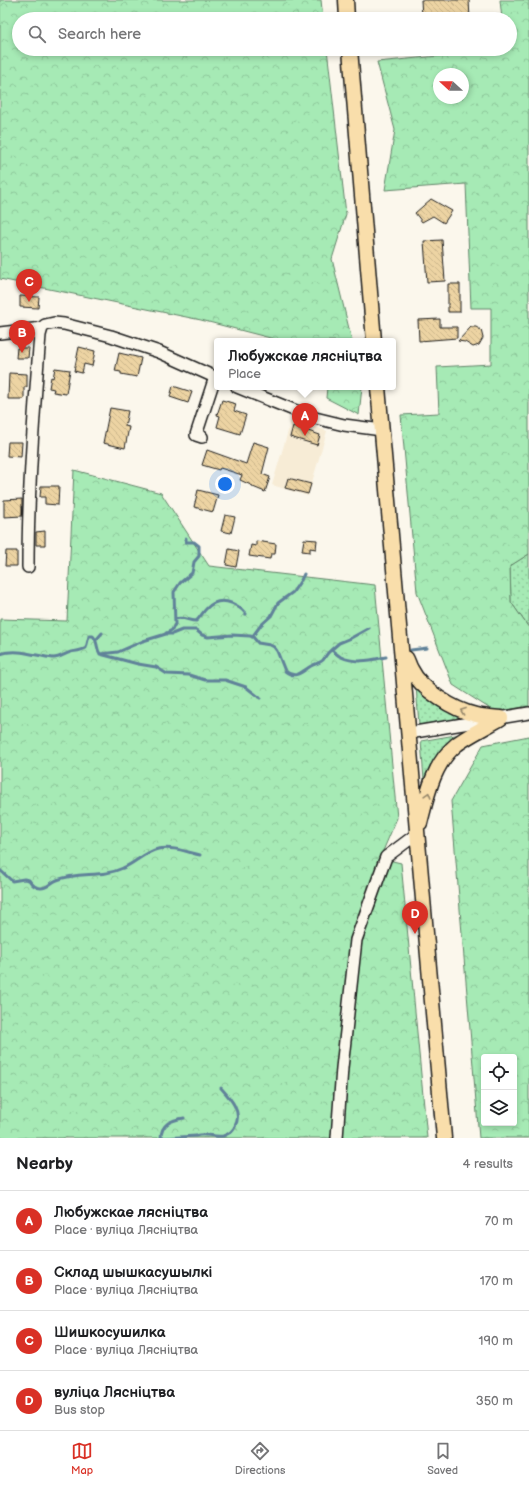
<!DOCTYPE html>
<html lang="en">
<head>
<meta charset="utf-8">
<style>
	:root { --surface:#fff; --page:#f2f2f2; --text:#202124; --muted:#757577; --line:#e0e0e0; --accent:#d93025 }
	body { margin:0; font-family:"Balsamiq Sans",sans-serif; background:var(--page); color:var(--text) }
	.controls { position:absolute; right:12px; bottom:12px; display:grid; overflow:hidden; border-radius:4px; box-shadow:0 2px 6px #0003 }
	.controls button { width:36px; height:36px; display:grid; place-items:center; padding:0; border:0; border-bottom:1px solid var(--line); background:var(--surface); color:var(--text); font:20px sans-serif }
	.compass { position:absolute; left:433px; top:68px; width:36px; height:36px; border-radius:50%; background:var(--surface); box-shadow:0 2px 6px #0003; rotate:291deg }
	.you { position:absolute; left:225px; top:484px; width:14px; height:14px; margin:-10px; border:3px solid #fff; border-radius:50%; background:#1a73e8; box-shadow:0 0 0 6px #1a73e833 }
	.badge { display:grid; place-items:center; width:26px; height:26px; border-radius:50%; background:var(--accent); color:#fff; font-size:13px; font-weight:700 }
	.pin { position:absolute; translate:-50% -33px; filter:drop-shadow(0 1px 2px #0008) }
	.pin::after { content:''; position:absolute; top:21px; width:14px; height:12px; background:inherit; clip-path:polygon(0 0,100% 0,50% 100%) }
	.popup { position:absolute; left:214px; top:338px; width:182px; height:52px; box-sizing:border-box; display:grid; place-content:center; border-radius:4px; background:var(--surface); filter:drop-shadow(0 1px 3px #0005); font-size:13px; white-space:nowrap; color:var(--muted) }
	.popup b { font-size:15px; color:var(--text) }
	.popup::after { content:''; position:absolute; left:50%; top:100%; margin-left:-8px; border:8px solid transparent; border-top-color:var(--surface) }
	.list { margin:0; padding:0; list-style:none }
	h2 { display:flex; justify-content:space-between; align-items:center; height:52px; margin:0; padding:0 16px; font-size:17px }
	h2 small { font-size:13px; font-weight:400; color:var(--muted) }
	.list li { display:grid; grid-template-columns:26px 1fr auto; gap:12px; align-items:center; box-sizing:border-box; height:60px; padding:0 16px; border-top:1px solid var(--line) }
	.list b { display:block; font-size:15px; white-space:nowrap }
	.list p { margin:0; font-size:13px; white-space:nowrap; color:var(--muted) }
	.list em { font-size:13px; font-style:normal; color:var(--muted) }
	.icon { flex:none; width:22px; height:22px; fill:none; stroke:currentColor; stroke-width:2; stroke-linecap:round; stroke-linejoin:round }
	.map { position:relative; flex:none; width:529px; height:1138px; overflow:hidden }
	.search { position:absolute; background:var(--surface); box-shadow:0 2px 6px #0003; left:12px; right:12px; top:12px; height:44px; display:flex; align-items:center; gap:10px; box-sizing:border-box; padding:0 14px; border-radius:22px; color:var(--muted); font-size:15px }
	.sheet { height:292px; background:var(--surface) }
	nav { display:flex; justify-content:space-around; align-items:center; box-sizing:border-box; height:56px; border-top:1px solid var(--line); background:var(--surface); font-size:11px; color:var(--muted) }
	nav a { display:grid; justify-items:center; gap:2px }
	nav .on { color:var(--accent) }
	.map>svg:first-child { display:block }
	.built { fill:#f7ecd6 }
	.grass { fill:url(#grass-dots); stroke:#618368 }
	.forest { fill:url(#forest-crowns); stroke:#618368; fill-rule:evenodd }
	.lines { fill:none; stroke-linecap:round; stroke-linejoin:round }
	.stream { stroke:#608299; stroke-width:3 }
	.building { fill:url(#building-back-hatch); stroke:#1c1c1c }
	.minor-casing { stroke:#1c1c1c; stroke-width:14 }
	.major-casing { stroke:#1c1c1c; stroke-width:17 }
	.minor { stroke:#fbf7ec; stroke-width:11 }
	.major { stroke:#f9deab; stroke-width:14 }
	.oneway { stroke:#96876b }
</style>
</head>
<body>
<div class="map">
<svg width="529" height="1138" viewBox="0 0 529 1138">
	<defs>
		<pattern id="grass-dots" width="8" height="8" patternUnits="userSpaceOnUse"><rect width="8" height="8" fill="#a6eab5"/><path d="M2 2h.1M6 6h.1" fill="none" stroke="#8ec89b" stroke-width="1.8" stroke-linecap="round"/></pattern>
		<pattern id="forest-crowns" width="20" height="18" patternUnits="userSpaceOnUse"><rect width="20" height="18" fill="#a6eab5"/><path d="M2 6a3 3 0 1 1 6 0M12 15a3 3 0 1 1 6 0" fill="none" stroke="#8ec89b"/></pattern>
		<pattern id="building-back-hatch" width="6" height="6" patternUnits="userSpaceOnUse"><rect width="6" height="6" fill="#edd4a3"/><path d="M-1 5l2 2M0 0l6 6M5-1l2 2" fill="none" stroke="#cbb58c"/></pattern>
	</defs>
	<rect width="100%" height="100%" fill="#fbf7ec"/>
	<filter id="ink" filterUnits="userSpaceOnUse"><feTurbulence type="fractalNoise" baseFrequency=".025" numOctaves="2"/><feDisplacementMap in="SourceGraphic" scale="8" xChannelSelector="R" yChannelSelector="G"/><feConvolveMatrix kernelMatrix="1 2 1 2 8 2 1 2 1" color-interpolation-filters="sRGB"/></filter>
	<g filter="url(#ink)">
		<path class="built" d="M292,418L327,431L308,496L272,485Z"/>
		<path class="grass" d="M529,554V628L511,602L510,566Z
			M416,686L465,718L419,725Z
			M461,734L427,778L424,780L421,741Z"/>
		<path class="forest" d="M0,0H321L323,19H19V49H327L346,214L332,259L352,341H282L201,320L0,279Z
			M500,0H529V554L510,566L511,602L529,628V706L495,712L453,685L417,592L401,415L439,413L437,367L491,364V308H471L466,184L385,190L395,130L377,62L510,49V19H502ZM439,74H463V98H439Z
			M327,387H362L359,415L326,398Z
			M74,470L161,493L209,566L375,585L397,818L380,858L401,863L427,1138H0V619L67,621Z
			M529,736V1138H479L451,801L483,745ZM484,1057H514V1123H484Z"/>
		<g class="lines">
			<path class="stream" d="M175,619C184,616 188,621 196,621C200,618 202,613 206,609C219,595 236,602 246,614
				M166,633L172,630L175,624L174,592L180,583L192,573L194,562L199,556V546L194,542H186V538
				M252,637L261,625L271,616L278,603L293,592L301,580L304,574
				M96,640L102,633
				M331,650L339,643L351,638L369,628
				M411,650L427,648
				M0,654C18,648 35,656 53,658C60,658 64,654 71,652C76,651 81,651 86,648L89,636H93C98,641 96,648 100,654L118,652L143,641L166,634H172L182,630H196L202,635L208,637L232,635L250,636L253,637L258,643L270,645L274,647L277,651L285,671C296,680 302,671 311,666C315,664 320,663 323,660C326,656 327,653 331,650C335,652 337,655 341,657C356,664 371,660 386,657
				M100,654L138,664L156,667L167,674L189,675L205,680H225L246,687L260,698
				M0,870L12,881L24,879L29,880C32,885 35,888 41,888C48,888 51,882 57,880C78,871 102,878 123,868C135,863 145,852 158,849C172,846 187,852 200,855
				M161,1138C161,1124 171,1120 184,1118
				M163,1138L196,1136C205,1132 214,1138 223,1136C229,1134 233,1131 235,1126C243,1112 230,1098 221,1088"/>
		</g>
		<path class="building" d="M421,0H469L470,19H438V16L422,17Z
			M431,199L452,211L444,223L433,216L422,222L415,213Z
			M442,240L445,281L427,282L424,241Z
			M448,284H460V312H448Z
			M20,296L39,297L38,308L20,307Z
			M440,319V327H457V338L419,341L418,320Z
			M471,327H476L481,330L483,338L479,345L473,347L465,342L458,341Z
			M79,347L95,351L92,366L84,364L82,373L74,371Z
			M17,348H29L28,358H16Z
			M119,353L141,358L137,377L121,374V372L115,371Z
			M55,368L70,370L66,394L53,392L54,389L49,388L51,377L53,378Z
			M9,373L27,374V387H24V399H8Z
			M173,386L192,392L188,403L170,397Z
			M222,400L236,404L234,411L246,415L240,434L217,427L220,416L217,415Z
			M110,408L128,411L125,426L129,427L125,448L103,443Z
			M293,426L320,435L317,445L290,437Z
			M8,442H22L21,457L7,456Z
			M253,442L269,447L262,474L270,477L265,492L253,487V486L240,480L242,475L220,468L219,470L202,465L207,450L246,464Z
			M288,478L311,484L308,494L285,488Z
			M41,486H59L58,505L45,504V497H40Z
			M198,490L218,495L213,512L194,507Z
			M22,499V516L4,517V500Z
			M225,515L235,517L231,533L221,531Z
			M45,531V545H36V532Z
			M304,539L317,540L316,549L310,548V552L302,551Z
			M256,541L276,544L275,554H271L270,559L249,556L251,545L256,546Z
			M229,549L239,551L236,567L226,565Z
			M6,551H17V566H5Z"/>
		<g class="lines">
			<defs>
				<path id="minor" d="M0,333L42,328L45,325L54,323L64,324L111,336L159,352L217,378
					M237,387L311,417L344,425L382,430
					M202,437L196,435L215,377
					M28,567C28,490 34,412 40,335L42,328
					M409,733L529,713
					M337,1138L342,1068L356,940L386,857L418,833"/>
				<path id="major" d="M346,0L347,19
					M350,49L374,341
					M378,387L444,1138
					M406,658C408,661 409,666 411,669C421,690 454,710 476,715C484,717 493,717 501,718
					M420,823C427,796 433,764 456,745C467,736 488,726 501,718"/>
			</defs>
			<use href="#minor" class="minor-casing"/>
			<use href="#major" class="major-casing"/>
			<use href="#minor" class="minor"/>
			<use href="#major" class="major"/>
		</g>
		<defs><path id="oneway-chevron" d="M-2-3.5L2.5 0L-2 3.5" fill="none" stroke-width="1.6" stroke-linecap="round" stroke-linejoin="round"/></defs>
		<g class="oneway">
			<use href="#oneway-chevron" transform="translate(463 711) rotate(-160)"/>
			<use href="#oneway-chevron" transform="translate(428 795) rotate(-73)"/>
		</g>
	</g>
</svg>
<div class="controls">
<button><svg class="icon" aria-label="locate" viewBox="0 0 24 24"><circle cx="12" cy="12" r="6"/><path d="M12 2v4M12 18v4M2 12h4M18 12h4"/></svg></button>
<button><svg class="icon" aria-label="layers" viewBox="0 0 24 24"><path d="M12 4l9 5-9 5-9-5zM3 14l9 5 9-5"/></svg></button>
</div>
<svg class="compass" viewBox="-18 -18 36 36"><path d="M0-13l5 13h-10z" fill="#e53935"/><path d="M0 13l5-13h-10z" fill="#757577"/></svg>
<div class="you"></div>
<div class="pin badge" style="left:305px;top:436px">A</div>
<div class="popup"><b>Любужскае лясніцтва</b>Place</div>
<div class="pin badge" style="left:22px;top:353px">B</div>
<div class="pin badge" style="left:29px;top:302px">C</div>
<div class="pin badge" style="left:415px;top:934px">D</div>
<div class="search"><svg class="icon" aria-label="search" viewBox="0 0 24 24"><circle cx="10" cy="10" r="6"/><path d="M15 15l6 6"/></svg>Search here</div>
</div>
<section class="sheet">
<h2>Nearby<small>4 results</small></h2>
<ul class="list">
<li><span class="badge">A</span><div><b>Любужскае лясніцтва</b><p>Place · вуліца Лясніцтва</p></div><em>70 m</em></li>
<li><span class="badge">B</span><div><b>Склад шышкасушылкі</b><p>Place · вуліца Лясніцтва</p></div><em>170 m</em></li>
<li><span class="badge">C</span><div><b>Шишкосушилка</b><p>Place · вуліца Лясніцтва</p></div><em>190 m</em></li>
<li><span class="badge">D</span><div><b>вуліца Лясніцтва</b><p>Bus stop</p></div><em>350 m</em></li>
</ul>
</section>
<nav>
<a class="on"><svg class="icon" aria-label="map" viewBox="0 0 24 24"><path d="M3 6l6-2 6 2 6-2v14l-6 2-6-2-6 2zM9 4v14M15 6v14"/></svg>Map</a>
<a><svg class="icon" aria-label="directions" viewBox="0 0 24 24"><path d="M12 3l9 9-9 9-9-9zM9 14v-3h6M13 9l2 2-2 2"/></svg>Directions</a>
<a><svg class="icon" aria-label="saved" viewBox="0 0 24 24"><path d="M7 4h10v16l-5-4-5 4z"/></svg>Saved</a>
</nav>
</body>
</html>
